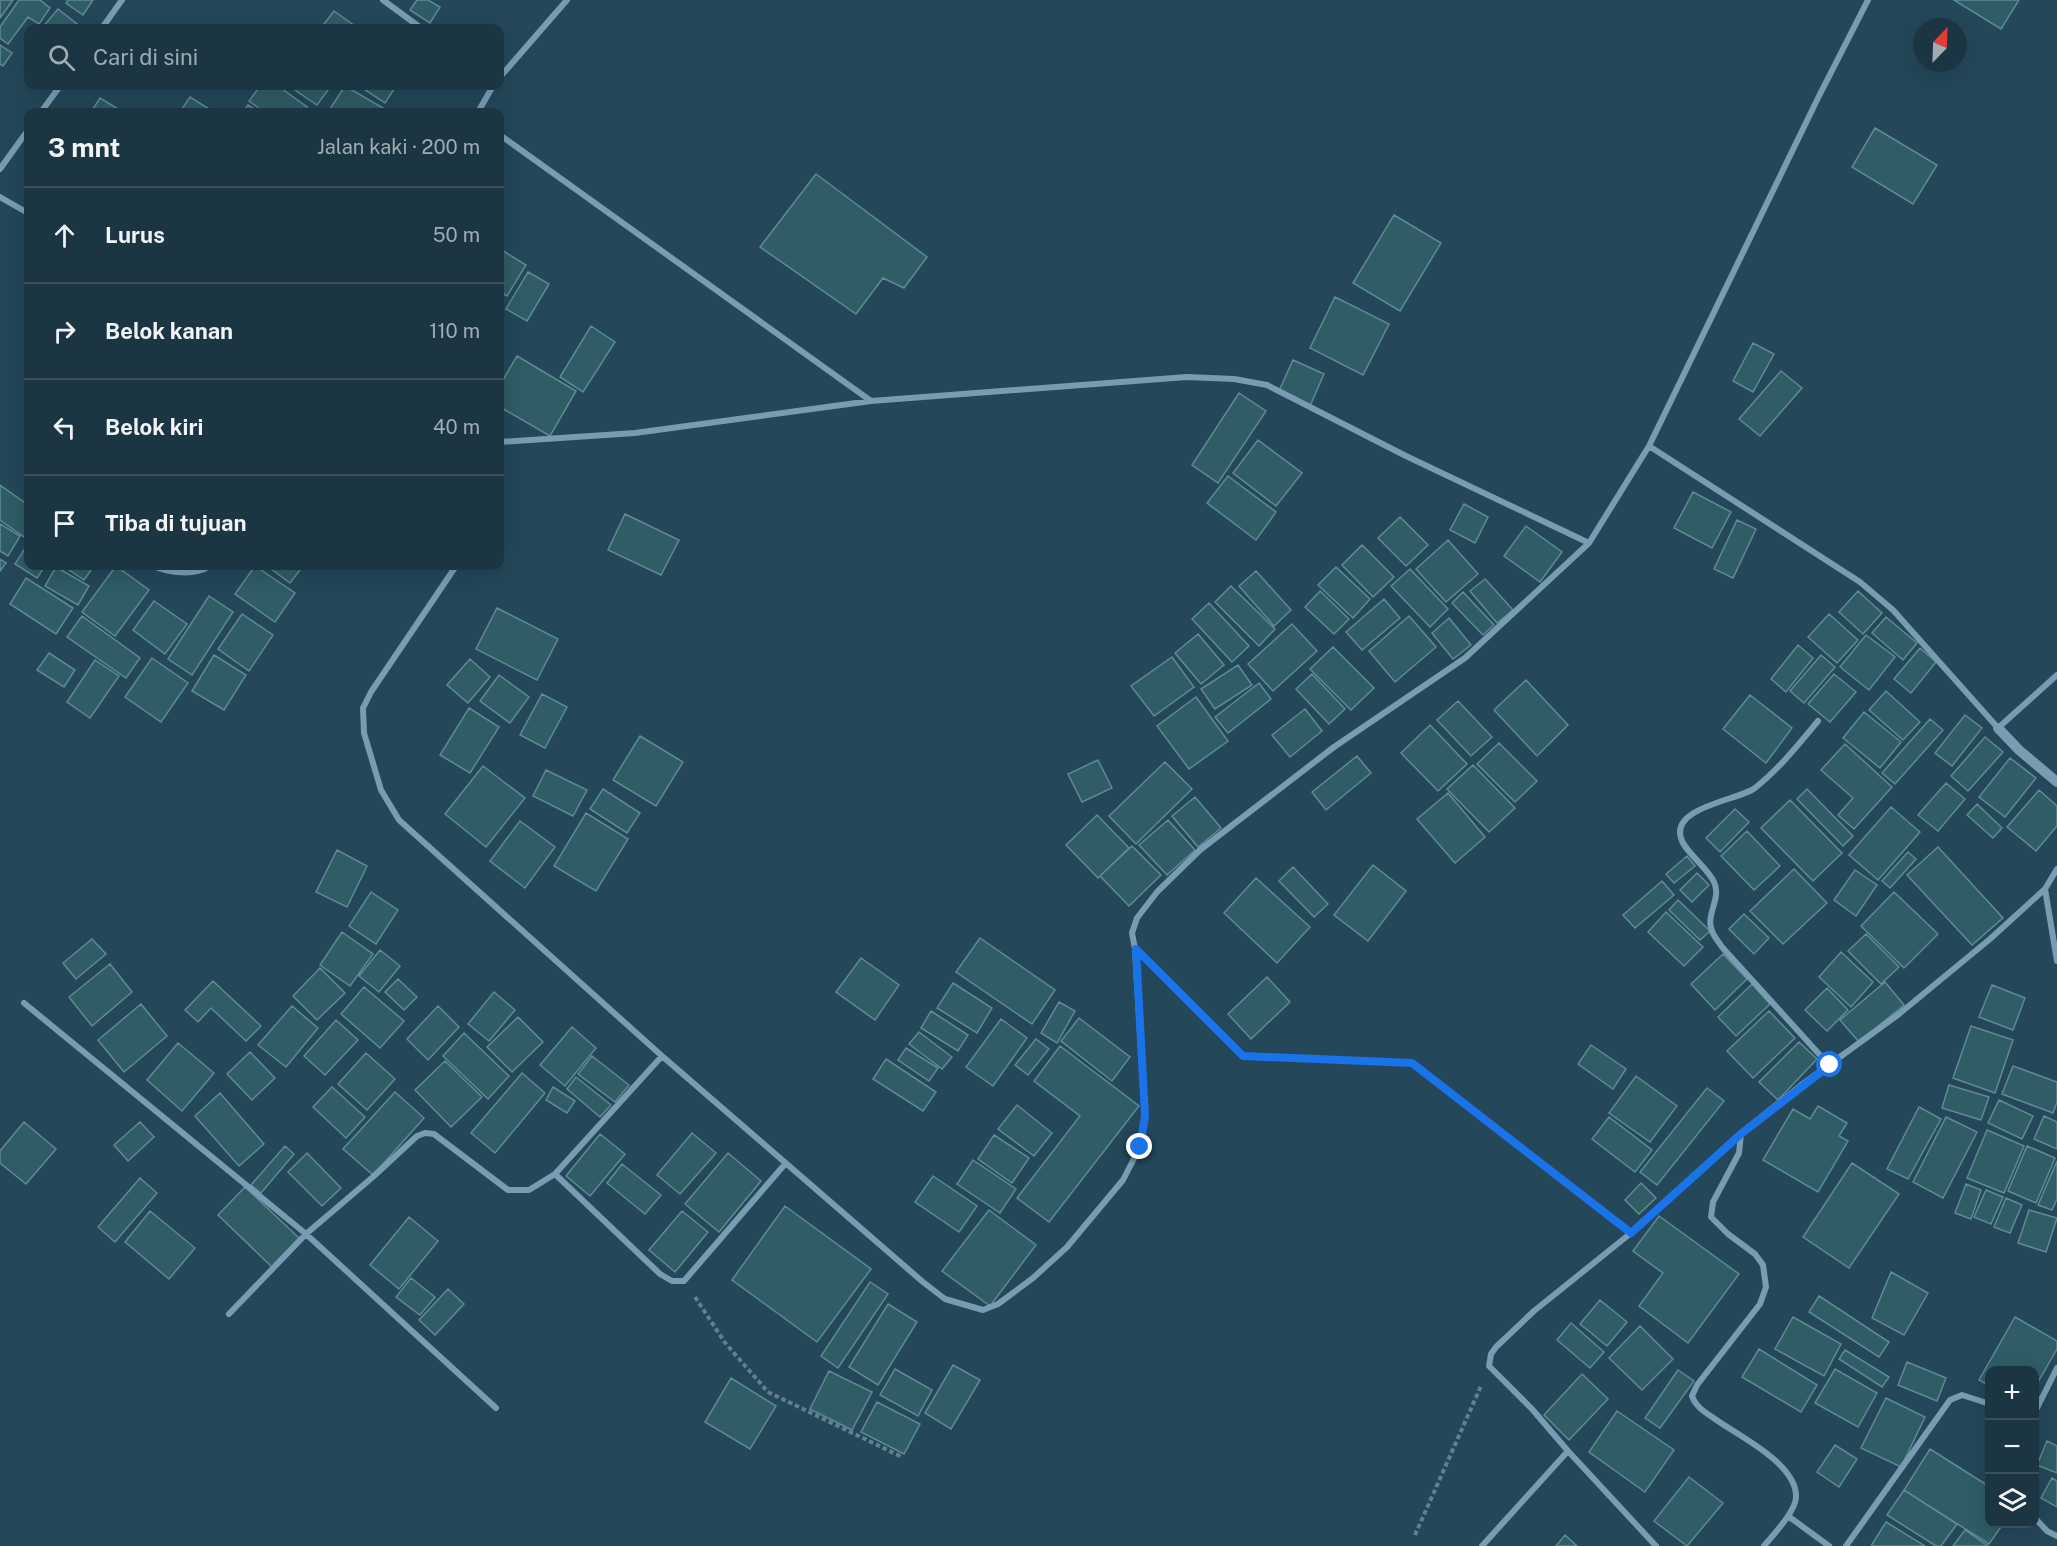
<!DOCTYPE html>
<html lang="id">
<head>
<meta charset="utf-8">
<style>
	:root { --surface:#1b3543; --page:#28404e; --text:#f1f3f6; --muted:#a0abb2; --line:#39505c }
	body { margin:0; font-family:"Public Sans",sans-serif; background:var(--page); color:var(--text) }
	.controls { position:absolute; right:18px; bottom:18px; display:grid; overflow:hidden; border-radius:12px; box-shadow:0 6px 24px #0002 }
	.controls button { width:54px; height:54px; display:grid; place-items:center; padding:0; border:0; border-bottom:2px solid var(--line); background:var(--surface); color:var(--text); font:30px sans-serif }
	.compass { position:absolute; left:1913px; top:18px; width:54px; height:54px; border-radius:50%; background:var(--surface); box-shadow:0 6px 24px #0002; rotate:23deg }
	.stop { position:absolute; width:18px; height:18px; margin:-14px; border:4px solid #1a73e8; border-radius:50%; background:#fff }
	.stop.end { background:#1a73e8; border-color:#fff; box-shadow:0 2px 6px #0008 }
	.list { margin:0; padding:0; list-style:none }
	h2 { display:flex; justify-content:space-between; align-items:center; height:78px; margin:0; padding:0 24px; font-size:26px }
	h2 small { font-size:20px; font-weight:400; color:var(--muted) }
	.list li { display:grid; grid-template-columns:39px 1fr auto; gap:18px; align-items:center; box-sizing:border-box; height:96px; padding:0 24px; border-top:2px solid var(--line) }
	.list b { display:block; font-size:22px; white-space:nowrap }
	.list em { font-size:20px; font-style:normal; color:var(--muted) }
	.icon { flex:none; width:33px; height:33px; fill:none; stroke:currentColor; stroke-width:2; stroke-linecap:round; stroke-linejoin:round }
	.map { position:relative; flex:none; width:2057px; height:1546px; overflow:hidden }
	.search { position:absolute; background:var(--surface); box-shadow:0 6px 24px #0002; left:24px; top:24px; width:480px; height:66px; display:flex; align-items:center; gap:15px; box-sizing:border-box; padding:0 21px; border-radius:12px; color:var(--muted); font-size:22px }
	.panel { position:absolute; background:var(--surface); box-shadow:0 6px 24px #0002; left:24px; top:108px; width:480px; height:462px; border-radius:12px }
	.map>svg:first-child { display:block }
	.building { fill:#2f5c65; stroke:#5e8b95; stroke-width:1.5 }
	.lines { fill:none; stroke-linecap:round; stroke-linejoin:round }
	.path { stroke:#628090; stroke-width:4; stroke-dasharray:4.5 3; stroke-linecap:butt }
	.minor { stroke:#789db2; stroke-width:6 }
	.tertiary { stroke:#789db2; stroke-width:10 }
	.route { stroke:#1a73e8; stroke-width:8 }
</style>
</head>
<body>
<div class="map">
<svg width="2057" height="1546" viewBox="0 0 2057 1546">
	<rect width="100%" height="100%" fill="#244759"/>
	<path class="building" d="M0,0H13L0,18Z
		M19,0H40L50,8L39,24L28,17L8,44L0,38V27Z
		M68,0H93L83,15L66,3Z
		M417,0H428L440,7L430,23L410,10Z
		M1954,0H2019L2001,29Z
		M58,9L77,24L74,28H42Z
		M334,11L358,28H321Z
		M0,45L12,53L3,66L0,64Z
		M260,86H278L307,107L303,112H264L249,101Z
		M289,86H331L317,105Z
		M345,86L383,108L380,112H328Z
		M359,86H396L385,103Z
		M190,97L214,112H180Z
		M100,98L123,112H91Z
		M248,105L259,112H243Z
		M1875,128L1937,165L1913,204L1852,167Z
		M816,174L927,257L904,288L883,278L856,314L760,247Z
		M1394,215L1441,243L1400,311L1353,283Z
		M500,249L526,265L507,296L500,292Z
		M528,272L549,284L527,321L506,309Z
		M1335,297L1389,324L1363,375L1310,348Z
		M591,326L615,342L583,392L560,377Z
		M1753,343L1774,354L1753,392L1733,381Z
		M517,356L576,391L550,436L500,407V385Z
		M1293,360L1324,374L1310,406L1279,391Z
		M1781,371L1802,388L1760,436L1739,419Z
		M1239,393L1266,411L1218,483L1192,465Z
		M1258,440L1302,473L1276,506L1233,473Z
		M1228,476L1276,512L1256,540L1207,503Z
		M0,485L28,505V530L24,537L0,520Z
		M1693,492L1731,512L1712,548L1674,528Z
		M1464,504L1488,517L1475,543L1450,530Z
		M625,514L679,540L661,575L608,550Z
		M1400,517L1428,545L1406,566L1378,538Z
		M1737,520L1756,529L1733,578L1714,569Z
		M0,524L20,536L8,556L0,551Z
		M1526,526L1562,552L1540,582L1504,556Z
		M1448,540L1478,574L1446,602L1416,569Z
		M1362,545L1394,577L1373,597L1342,565Z
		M24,550L28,553V566H45L37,578L15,564Z
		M0,559L6,563L0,571Z
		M63,566H94L84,580Z
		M116,566L149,590L115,636L82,612Z
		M255,566L295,593L275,622L235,594Z
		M267,566H303L290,583Z
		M56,567L89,586L78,605L45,586Z
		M1336,567L1370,599L1353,618L1318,585Z
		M1410,569L1448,609L1430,627L1391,586Z
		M1256,571L1291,610L1274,626L1239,586Z
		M26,578L73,608L56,634L10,604Z
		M1485,579L1513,610L1497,623L1470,591Z
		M1231,586L1275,629L1259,646L1215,602Z
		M1320,591L1349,619L1334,634L1305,607Z
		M1858,591L1882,613L1863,634L1839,612Z
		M1463,592L1494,625L1483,635L1452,603Z
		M209,596L233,612L192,675L168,659Z
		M1384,599L1400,618L1362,650L1346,632Z
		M154,601L187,624L165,654L133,630Z
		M1209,603L1249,646L1232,662L1192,619Z
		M497,608L558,639L537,680L476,649Z
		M242,614L273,635L249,671L218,649Z
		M1829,614L1858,640L1837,663L1808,637Z
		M82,616L140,658L126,678L67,637Z
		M1409,616L1436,647L1395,682L1369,651Z
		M1886,617L1917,643L1903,660L1872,633Z
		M1449,618L1471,645L1453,659L1432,633Z
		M1292,624L1317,651L1273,691L1248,664Z
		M1198,634L1224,665L1201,684L1175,653Z
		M1866,635L1895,657L1869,690L1840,667Z
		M1798,645L1813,658L1786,692L1771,679Z
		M1333,647L1374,688L1351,710L1310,669Z
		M1920,648L1936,662L1911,693L1894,679Z
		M49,653L75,670L64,687L37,670Z
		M214,655L246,675L224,710L192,691Z
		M1821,655L1835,667L1804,703L1790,691Z
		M1172,657L1194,687L1154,716L1131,686Z
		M152,658L188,683L161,722L125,697Z
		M470,659L490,677L468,703L447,685Z
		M95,660L119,676L90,718L67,702Z
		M1238,665L1252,685L1215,709L1201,689Z
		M1312,674L1345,709L1329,724L1296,689Z
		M1834,674L1856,692L1830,722L1808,704Z
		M499,675L529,697L510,723L480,701Z
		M1526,680L1568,725L1537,756L1494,710Z
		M1259,683L1271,699L1228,733L1215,717Z
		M1886,691L1920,722L1903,740L1869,710Z
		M542,694L567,707L545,748L520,735Z
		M1750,695L1792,728L1766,763L1723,729Z
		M1196,697L1228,741L1189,769L1157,726Z
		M1458,701L1492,737L1471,756L1437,720Z
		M469,708L499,727L470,773L440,755Z
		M1305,709L1322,731L1290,757L1272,735Z
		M1864,712L1901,742L1880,768L1843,738Z
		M1965,715L1982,728L1952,766L1935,753Z
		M1930,719L1943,730L1895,784L1882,773Z
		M1430,725L1467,764L1438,791L1401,753Z
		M640,736L683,762L656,806L613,780Z
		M1985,737L2003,752L1968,791L1951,776Z
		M1499,743L1537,781L1515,802L1477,764Z
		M1845,744L1892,787L1854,829L1838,815L1853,798L1821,770Z
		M1357,756L1371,773L1326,810L1312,792Z
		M2010,758L2036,778L2005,817L1979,797Z
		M1098,760L1112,788L1082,802L1068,774Z
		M1165,762L1192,789L1136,844L1109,816Z
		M1473,765L1515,808L1489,832L1447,789Z
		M483,766L525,798L486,847L445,814Z
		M546,770L587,790L573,816L533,796Z
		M1946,783L1965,799L1938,831L1918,815Z
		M603,789L640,813L627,833L590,809Z
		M1807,789L1853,836L1843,846L1797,799Z
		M2039,790L2057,806V826L2036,851L2007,827Z
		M1448,793L1485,837L1455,863L1417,819Z
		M1195,797L1221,828L1198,847L1172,816Z
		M1790,800L1842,853L1813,881L1761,828Z
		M1977,804L2002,828L1993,838L1967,815Z
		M1891,807L1920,832L1878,880L1849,855Z
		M1735,809L1749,822L1720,852L1706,838Z
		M586,813L628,839L596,891L554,866Z
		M1097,815L1129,848L1098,878L1066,845Z
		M1168,820L1195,850L1167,875L1139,845Z
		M520,821L555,847L525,888L490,861Z
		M1747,831L1780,866L1754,890L1721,856Z
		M1132,846L1161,875L1129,906L1100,876Z
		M1938,847L2003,918L1972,945L1907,875Z
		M337,850L367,866L347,907L316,892Z
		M1908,852L1916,859L1890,888L1882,881Z
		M1687,856L1695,866L1674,883L1666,874Z
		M1373,865L1406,891L1368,941L1334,915Z
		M1293,867L1328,904L1314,917L1279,881Z
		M1794,869L1827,903L1783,944L1750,911Z
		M1855,870L1877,885L1856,916L1834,900Z
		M1697,873L1709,885L1692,902L1680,890Z
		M1256,878L1310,927L1277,963L1224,913Z
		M1662,881L1674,895L1635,928L1623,915Z
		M371,892L398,910L376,944L349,926Z
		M1894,892L1938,934L1904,968L1861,926Z
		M1678,900L1710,931L1700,940L1669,910Z
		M1666,912L1703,947L1684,966L1648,932Z
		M1744,914L1769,938L1754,954L1729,929Z
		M342,932L373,954L350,986L320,965Z
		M1866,934L1899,967L1881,984L1848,951Z
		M980,938L1055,990L1032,1024L956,972Z
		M92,939L106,954L76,979L63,963Z
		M380,950L400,966L379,992L359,976Z
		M1841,952L1873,982L1851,1007L1819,977Z
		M1723,954L1747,979L1715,1010L1691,984Z
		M861,958L899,985L875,1020L836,992Z
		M110,964L132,992L92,1026L69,997Z
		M320,968L345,993L317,1020L293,996Z
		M1267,977L1290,1002L1251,1039L1228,1014Z
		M398,979L417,997L404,1010L385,992Z
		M213,981L261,1026L246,1041L211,1008L198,1022L185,1010Z
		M1885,982L1904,1005L1859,1042L1840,1020Z
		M953,983L992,1008L977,1033L937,1008Z
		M1752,984L1770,1004L1736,1036L1718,1017Z
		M1992,985L2025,998L2013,1030L1979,1017Z
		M364,987L404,1021L380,1048L341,1014Z
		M1827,988L1848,1010L1827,1031L1805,1010Z
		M494,992L515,1010L489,1041L468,1024Z
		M1059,1002L1075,1011L1057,1043L1041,1033Z
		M141,1004L167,1036L124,1072L98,1040Z
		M292,1006L318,1028L286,1067L258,1045Z
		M438,1006L459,1027L428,1060L407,1039Z
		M931,1011L968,1035L958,1051L921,1028Z
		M1769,1011L1795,1038L1753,1078L1727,1051Z
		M518,1017L543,1042L512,1072L487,1047Z
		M1079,1018L1130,1057L1112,1081L1061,1041Z
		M1001,1019L1027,1038L993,1086L966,1067Z
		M336,1020L358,1040L325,1075L304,1056Z
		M1971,1026L2013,1040L1995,1093L1953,1078Z
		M572,1027L596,1048L565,1086L540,1065Z
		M919,1032L952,1057L942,1069L909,1044Z
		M464,1033L509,1076L488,1099L443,1056Z
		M1036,1039L1049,1049L1028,1075L1015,1065Z
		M1799,1042L1817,1059L1778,1100L1759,1082Z
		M178,1043L214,1073L182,1111L147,1080Z
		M1591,1045L1626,1069L1613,1089L1578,1064Z
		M1060,1046L1139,1106L1049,1222L1017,1198L1080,1116L1034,1081Z
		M906,1048L938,1068L929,1081L898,1060Z
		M250,1052L275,1078L252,1100L227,1074Z
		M366,1053L395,1079L367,1110L338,1084Z
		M592,1056L629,1085L615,1102L578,1074Z
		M886,1059L936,1092L923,1111L873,1079Z
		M445,1061L482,1097L451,1127L415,1090Z
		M2013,1066L2057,1082V1102L2053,1113L2002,1094Z
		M522,1073L545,1093L495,1153L471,1133Z
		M1636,1076L1677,1106L1650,1142L1609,1113Z
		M576,1077L611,1105L600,1117L567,1089Z
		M1949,1085L1989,1097L1981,1120L1942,1108Z
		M332,1087L365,1117L346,1138L313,1107Z
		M553,1087L575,1101L567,1113L546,1100Z
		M1707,1088L1724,1101L1657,1185L1640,1172Z
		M395,1092L424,1118L373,1175L343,1149Z
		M220,1093L264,1144L239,1166L195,1116Z
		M1999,1100L2033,1116L2022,1139L1988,1123Z
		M1017,1105L1052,1133L1034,1156L998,1129Z
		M1818,1106L1847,1123L1839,1136L1848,1141L1818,1192L1763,1160L1793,1109L1810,1119Z
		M1919,1107L1941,1119L1908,1179L1887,1169Z
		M2044,1116L2057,1122V1149L2034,1139Z
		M1609,1117L1652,1150L1635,1172L1592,1139Z
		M1946,1117L1977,1132L1943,1198L1913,1182Z
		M24,1122L56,1149L26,1184L0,1163V1151Z
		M140,1122L154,1137L128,1161L114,1145Z
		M1987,1130L2024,1146L2004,1193L1967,1178Z
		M692,1133L716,1153L680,1194L657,1175Z
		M600,1134L625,1154L590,1196L566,1176Z
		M994,1135L1029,1158L1012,1183L978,1159Z
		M285,1146L294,1154L261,1193L251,1185Z
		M2027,1146L2055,1158L2036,1203L2008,1191Z
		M307,1153L341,1188L322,1206L288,1172Z
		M728,1153L761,1181L719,1232L685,1204Z
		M973,1160L1016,1189L1000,1213L957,1184Z
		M2057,1161V1199L2052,1210L2038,1205Z
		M1852,1163L1899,1194L1849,1268L1803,1237Z
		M622,1164L661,1195L645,1214L607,1183Z
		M933,1176L977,1206L959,1232L915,1202Z
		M140,1178L157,1193L115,1242L98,1227Z
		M1641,1183L1656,1198L1639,1214L1625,1200Z
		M1966,1184L1981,1190L1971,1219L1955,1213Z
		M245,1187L299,1238L272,1267L218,1215Z
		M1986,1190L2003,1197L1991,1224L1974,1217Z
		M2006,1198L2022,1205L2010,1233L1994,1227Z
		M785,1206L871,1269L817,1342L732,1280Z
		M989,1210L1036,1245L990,1306L942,1271Z
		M2029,1210L2057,1218L2046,1252L2018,1243Z
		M150,1211L195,1248L169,1279L125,1242Z
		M682,1211L708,1232L675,1272L649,1250Z
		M1659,1216L1739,1274L1688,1343L1639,1306L1663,1273L1633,1251Z
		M409,1217L438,1241L399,1289L370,1265Z
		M1891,1272L1928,1293L1904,1335L1872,1318Z
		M411,1278L435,1297L420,1315L396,1297Z
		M870,1282L888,1294L838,1368L821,1356Z
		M448,1289L464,1304L435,1335L419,1320Z
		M1819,1296L1889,1342L1879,1357L1809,1312Z
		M1600,1300L1627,1322L1607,1346L1580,1324Z
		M888,1304L917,1322L878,1385L849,1367Z
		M1793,1317L1841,1344L1824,1376L1775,1349Z
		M2015,1317L2057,1341V1349L2034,1389V1370H1990V1386L1979,1380Z
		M1571,1323L1604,1352L1590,1368L1557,1340Z
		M1640,1326L1673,1359L1642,1390L1609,1358Z
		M1759,1349L1817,1385L1801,1412L1742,1377Z
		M1845,1350L1889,1377L1882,1387L1839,1359Z
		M1907,1362L1946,1378L1937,1401L1898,1385Z
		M953,1365L980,1380L951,1429L925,1413Z
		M895,1369L932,1390L918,1416L880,1395Z
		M1835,1369L1877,1393L1858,1427L1815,1403Z
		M1678,1370L1694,1381L1660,1428L1645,1418Z
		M829,1371L872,1392L852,1430L810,1409Z
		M1582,1374L1608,1399L1569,1440L1544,1415Z
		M731,1378L776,1406L750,1449L705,1422Z
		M1886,1398L1925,1417L1901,1467L1861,1448Z
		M877,1402L920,1424L904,1454L861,1432Z
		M1617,1411L1674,1450L1645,1492L1589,1452Z
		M2047,1441L2057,1446V1473L2037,1465Z
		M1835,1445L1857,1459L1839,1487L1817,1472Z
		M1930,1449L1990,1487V1524H2003L1989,1544L1904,1490Z
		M1689,1477L1723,1503L1687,1546L1654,1521Z
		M2052,1478L2057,1481V1507L2041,1498Z
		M1904,1490L1957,1524L1941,1546H1936L1887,1515Z
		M1886,1522L1925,1546H1871Z
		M1965,1530L1988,1546H1953Z
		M1565,1535L1577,1546H1556Z"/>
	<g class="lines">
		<path class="path" d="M1157,971L1243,1056L1412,1063L1616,1221
			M695,1297L726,1344L768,1392L902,1457
			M1415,1535L1481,1386"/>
		<path class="minor" d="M383,0L421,28
			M1868,0L1818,98L1649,446L1860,582L1893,610L1998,728L2057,675
			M102,28L122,0
			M500,77L567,0
			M41,112L60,86
			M478,112L493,86
			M500,135L871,401L1187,377L1234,379L1267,385L1406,456L1589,543
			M0,169L28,130
			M0,197L28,213
			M500,442L635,433L871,401
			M153,566C170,573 194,576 210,566
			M456,566L371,692L363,708L364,733L381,790L399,820L662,1056L923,1282L945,1299L983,1310L998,1304L1033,1278L1067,1247L1123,1180L1140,1147L1145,1116L1135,949L1132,933L1137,918L1157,892L1200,850L1334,747L1465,658L1589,543L1649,446
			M1818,721C1798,745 1779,769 1755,788C1739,800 1671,807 1681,838C1684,851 1708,868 1714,882C1722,898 1705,915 1712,931C1714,937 1719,942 1722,947L1829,1065
			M2045,889L2057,961
			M24,1003L306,1234L496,1408
			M1741,1134L1739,1153L1713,1202L1711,1217L1728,1234L1755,1254L1763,1265L1766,1287L1760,1304L1697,1385L1692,1396C1696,1408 1708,1414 1718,1421C1741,1437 1796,1464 1796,1496C1797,1510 1773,1535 1764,1546
			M555,1174L660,1274L672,1281H684L785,1164
			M229,1314L306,1234L374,1176L417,1136L425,1133L434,1134L508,1190H529L555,1174L662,1056
			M2034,1414L2057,1368
			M1788,1516L1829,1546
			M2034,1517L2047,1531L2057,1536
			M1482,1546L1568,1451
			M1656,1546L1568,1451L1532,1409L1489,1366L1491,1354L1496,1347L1534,1311L1631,1233L1741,1133L1800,1086L1899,1014L1990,939L2045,889L2057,869
			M1846,1546L1950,1400L1962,1395L1990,1404"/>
		<path class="tertiary" d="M1998,728L2019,750L2057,782"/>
	</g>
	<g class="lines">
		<path class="route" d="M1140,1147L1145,1116L1136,949L1243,1056L1412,1063L1631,1233L1742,1133L1830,1065"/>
	</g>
</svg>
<div class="controls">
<button>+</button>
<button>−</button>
<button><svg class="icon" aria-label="layers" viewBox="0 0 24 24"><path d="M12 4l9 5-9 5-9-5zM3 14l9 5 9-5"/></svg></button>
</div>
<svg class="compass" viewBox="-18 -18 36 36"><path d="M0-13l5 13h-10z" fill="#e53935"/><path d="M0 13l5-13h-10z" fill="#a0abb2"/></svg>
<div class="stop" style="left:1830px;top:1065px"></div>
<div class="stop end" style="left:1140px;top:1147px"></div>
<div class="search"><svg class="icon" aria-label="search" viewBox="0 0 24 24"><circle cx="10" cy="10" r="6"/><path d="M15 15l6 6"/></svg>Cari di sini</div>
<section class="panel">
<h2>3 mnt<small>Jalan kaki · 200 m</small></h2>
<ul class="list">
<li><svg class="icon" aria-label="ahead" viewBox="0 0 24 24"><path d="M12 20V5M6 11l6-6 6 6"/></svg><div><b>Lurus</b></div><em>50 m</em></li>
<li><svg class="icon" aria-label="right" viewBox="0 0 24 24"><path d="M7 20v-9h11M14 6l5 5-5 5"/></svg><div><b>Belok kanan</b></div><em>110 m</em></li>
<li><svg class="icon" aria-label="left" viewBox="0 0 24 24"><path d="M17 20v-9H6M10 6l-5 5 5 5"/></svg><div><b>Belok kiri</b></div><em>40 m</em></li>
<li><svg class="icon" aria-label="arrive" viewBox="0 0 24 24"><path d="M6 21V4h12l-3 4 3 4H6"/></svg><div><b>Tiba di tujuan</b></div></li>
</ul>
</section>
</div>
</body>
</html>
